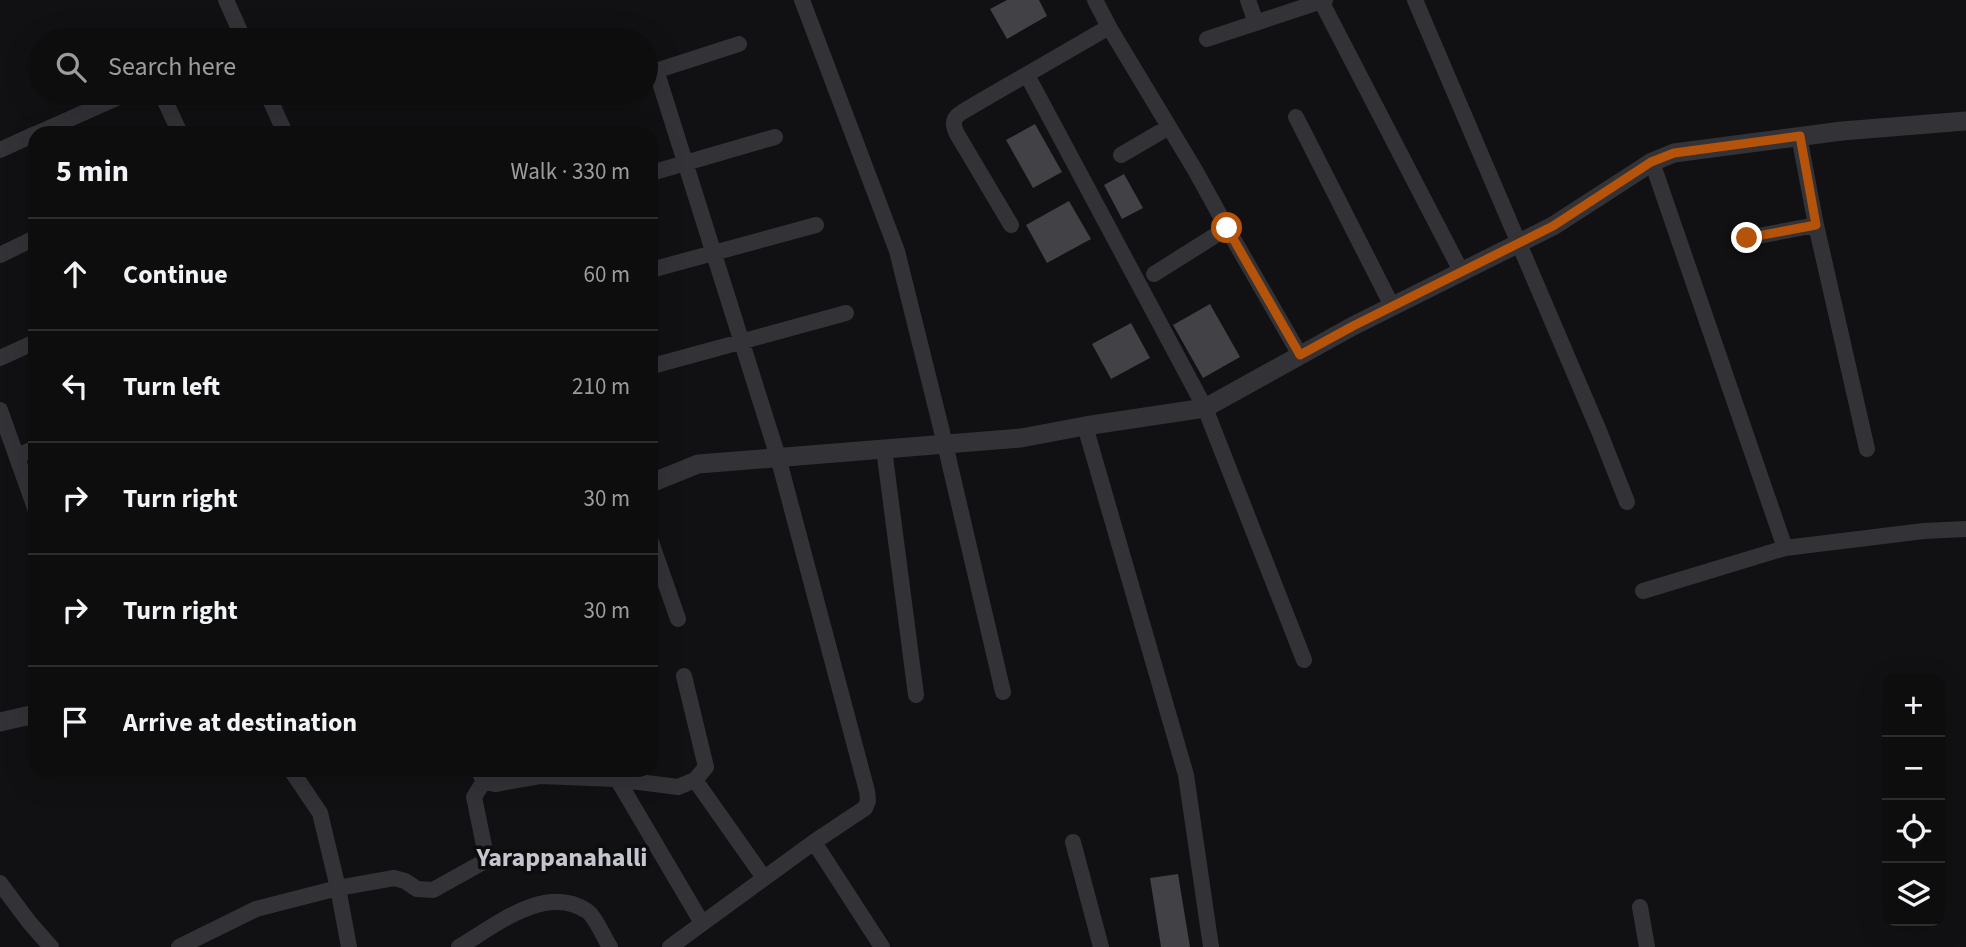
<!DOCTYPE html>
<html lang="en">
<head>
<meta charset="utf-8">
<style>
	:root { --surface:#0d0d0e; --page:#161617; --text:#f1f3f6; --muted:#9a9c9e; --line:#2d2d2e }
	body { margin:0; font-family:"Source Sans 3",sans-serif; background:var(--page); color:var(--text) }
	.controls { position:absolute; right:21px; bottom:21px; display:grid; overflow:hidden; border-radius:14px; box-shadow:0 7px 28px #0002 }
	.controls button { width:63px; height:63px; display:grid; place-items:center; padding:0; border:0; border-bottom:2px solid var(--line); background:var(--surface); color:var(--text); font:35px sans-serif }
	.stop { position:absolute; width:21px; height:21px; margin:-16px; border:5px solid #b45309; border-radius:50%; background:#fff }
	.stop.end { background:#b45309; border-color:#fff; box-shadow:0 2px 7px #0008 }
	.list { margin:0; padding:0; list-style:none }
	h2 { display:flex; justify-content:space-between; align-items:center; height:91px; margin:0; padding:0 28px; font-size:30px }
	h2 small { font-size:23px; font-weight:400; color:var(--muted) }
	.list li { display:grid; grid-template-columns:46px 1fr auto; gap:21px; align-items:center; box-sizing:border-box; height:112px; padding:0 28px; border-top:2px solid var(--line) }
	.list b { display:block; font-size:26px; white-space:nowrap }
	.list em { font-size:23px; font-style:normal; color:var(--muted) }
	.icon { flex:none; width:38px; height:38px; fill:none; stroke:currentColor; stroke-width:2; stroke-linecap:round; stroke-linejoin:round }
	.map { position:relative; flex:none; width:1966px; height:947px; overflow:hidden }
	.search { position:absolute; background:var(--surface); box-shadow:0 7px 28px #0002; left:28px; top:28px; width:630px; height:77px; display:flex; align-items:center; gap:18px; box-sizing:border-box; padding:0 24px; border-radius:38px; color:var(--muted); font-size:26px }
	.panel { position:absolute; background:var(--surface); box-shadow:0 7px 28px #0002; left:28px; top:126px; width:630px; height:651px; border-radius:21px }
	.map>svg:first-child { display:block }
	.building { fill:#414146 }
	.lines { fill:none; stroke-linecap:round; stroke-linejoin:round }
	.minor { stroke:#323237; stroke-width:16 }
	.tertiary { stroke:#323237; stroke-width:19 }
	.route { stroke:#b45309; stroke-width:9 }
	.labels { text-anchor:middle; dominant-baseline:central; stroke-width:7; stroke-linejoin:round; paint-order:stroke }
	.quarter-label { font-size:26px; font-weight:bold; fill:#c4c5cf; stroke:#0c0c0d }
</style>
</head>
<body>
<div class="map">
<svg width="1966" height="947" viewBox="0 0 1966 947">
	<rect width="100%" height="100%" fill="#111113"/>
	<path class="building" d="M1007,0H1039L1047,16L1007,39L990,9Z
		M1035,124L1062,172L1033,188L1006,140Z
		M1124,174L1143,208L1122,219L1104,185Z
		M1069,201L1091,239L1047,263L1026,225Z
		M1210,304L1240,357L1203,378L1173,325Z
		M1131,323L1150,358L1111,379L1092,344Z
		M1178,874L1190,947H1161L1150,878Z"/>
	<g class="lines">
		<path class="minor" d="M226,0L244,40
			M802,0L897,251L945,444L1003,692
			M1248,0L1256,23
			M1415,0L1599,431L1627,502
			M1321,1L1461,271
			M1109,27L1195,170L1227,228L1300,355
			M1207,39L1325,0
			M656,70L778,457L867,791L868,801L865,808L814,842L670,947
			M646,74L739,44
			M1027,75L1205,408L1304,660
			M157,93L164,99L180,133
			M267,93L285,133
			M1296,117L1392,306
			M38,133L128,93
			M1799,136L1816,225L1867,449
			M0,150L35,134
			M1121,155L1169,127
			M1652,162L1785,548
			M651,173L775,137
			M1011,225L957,134C948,116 960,114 974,105L1109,27L1095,0
			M1747,238L1816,225
			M0,255L35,238
			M651,270L816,225
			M1154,274L1227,228
			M0,358L35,342
			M656,365L846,313
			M0,410L35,508
			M1085,426L1186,775L1211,947
			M884,449L916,695
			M18,456L35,448
			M651,542L678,619
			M1643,591L1785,548L1924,531L1966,529
			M291,770L320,813L338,888L394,878L405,881L417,889L433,890L487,860L474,797L484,781
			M478,770L484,781L495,784L540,776L615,779L678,787L695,780L706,767L684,676
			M613,772L702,923
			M695,780L764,878
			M814,842L882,947
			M1073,842L1101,947
			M0,883L29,922L51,947
			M1640,907L1647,947
			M179,947L256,909L338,888L349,947
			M459,947C495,926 545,883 587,911C595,916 604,938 610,947"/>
		<path class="tertiary" d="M651,483L698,464L1021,438L1085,426L1205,408L1353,326L1553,226L1652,162L1674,153L1842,131L1966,121
			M0,722L35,714"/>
	</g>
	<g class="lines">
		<path class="route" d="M1227,228L1300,355L1353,326L1553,226L1651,162L1674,153L1800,136L1816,225L1747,238"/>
	</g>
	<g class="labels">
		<g class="quarter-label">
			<text x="562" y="857">Yarappanahalli</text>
		</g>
	</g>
</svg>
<div class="controls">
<button>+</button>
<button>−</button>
<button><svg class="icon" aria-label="locate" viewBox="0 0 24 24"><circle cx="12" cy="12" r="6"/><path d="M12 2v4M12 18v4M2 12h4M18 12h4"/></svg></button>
<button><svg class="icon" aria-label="layers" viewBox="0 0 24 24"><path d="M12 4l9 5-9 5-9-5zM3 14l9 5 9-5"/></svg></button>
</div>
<div class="stop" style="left:1227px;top:228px"></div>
<div class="stop end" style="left:1747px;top:238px"></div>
<div class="search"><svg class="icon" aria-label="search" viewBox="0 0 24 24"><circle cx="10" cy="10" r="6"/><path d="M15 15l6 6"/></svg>Search here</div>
<section class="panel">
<h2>5 min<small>Walk · 330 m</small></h2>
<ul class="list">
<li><svg class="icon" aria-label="ahead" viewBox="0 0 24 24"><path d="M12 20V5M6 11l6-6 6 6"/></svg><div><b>Continue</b></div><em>60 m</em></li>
<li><svg class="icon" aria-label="left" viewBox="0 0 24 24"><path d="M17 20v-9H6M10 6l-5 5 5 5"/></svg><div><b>Turn left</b></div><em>210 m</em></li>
<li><svg class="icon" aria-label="right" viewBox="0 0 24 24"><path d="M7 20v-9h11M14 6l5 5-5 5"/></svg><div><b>Turn right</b></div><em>30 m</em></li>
<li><svg class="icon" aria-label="right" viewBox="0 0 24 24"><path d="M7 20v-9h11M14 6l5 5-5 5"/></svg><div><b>Turn right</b></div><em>30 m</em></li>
<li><svg class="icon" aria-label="arrive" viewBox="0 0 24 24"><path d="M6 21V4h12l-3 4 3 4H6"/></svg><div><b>Arrive at destination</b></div></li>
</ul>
</section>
</div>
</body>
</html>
